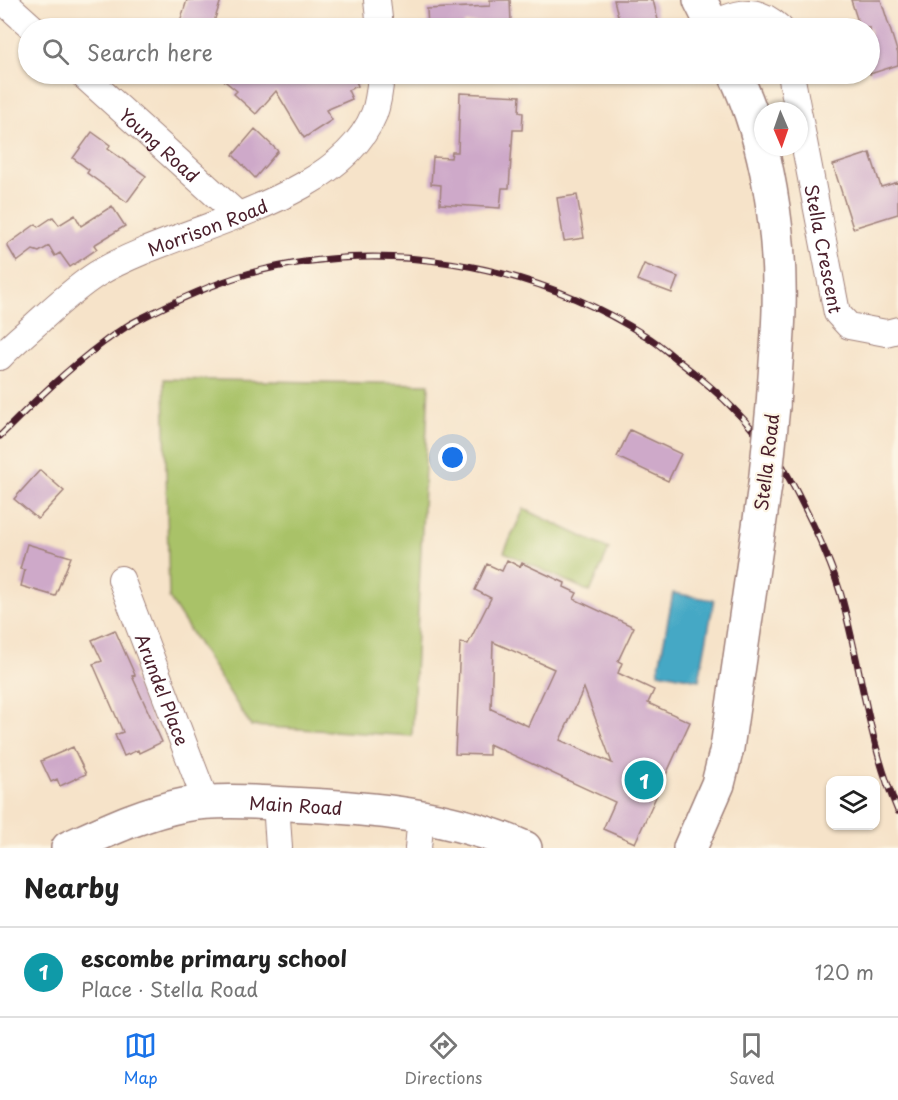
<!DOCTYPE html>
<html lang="en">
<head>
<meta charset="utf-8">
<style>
	:root { --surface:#fff; --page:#f6f6f6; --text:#222; --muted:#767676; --line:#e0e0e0; --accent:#1a73e8 }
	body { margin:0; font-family:"Playpen Sans",sans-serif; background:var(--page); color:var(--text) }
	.controls { position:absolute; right:18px; bottom:18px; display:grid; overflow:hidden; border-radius:12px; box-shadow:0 2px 4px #0004 }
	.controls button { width:54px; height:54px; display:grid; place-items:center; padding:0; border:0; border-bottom:2px solid var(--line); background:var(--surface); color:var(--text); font:30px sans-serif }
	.compass { position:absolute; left:754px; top:102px; width:54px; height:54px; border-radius:50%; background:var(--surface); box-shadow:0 2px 4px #0004; rotate:178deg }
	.you { position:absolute; left:453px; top:458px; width:21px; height:21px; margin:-15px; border:4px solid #fff; border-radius:50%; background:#1a73e8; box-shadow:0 0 0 9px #1a73e833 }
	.badge { display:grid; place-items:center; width:39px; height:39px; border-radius:50%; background:var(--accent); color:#fff; font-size:20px; font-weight:700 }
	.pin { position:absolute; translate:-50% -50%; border:3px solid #fff; box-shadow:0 2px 6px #0006 }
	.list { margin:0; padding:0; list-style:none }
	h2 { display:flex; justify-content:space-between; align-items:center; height:78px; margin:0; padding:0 24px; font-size:26px }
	h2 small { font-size:20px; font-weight:400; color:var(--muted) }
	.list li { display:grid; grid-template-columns:39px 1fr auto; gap:18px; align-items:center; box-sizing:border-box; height:90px; padding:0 24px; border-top:2px solid var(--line) }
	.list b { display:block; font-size:22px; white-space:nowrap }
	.list p { margin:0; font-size:20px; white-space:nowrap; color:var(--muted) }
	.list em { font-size:20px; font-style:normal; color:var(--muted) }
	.icon { flex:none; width:33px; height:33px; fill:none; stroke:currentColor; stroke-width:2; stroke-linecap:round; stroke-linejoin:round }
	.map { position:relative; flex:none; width:898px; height:848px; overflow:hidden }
	.search { position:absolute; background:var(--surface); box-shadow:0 2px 4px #0004; left:18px; right:18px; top:18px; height:66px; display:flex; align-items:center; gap:15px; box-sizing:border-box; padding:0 21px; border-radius:33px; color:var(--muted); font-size:22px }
	.sheet { height:168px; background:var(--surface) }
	nav { display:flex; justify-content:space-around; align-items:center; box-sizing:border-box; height:84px; border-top:2px solid var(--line); background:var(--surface); font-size:16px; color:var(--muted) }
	nav a { display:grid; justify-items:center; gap:3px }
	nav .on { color:var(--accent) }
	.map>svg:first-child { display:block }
	.green { fill:#a9c268; stroke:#7a704a; stroke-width:1.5 }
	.water { fill:#45a8c5; stroke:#486478; stroke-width:1.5 }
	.building { fill:#cea9c9; fill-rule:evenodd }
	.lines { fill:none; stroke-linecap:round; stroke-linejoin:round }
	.street-casing { stroke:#a0817a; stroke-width:28 }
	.secondary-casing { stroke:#a0817a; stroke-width:36 }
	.street { stroke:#fff; stroke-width:26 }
	.secondary { stroke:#fff; stroke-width:33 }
	.rail-casing { stroke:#4a1f2b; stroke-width:7 }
	.rail { stroke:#fcf5e5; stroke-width:4.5; stroke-dasharray:14; stroke-linecap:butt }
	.secondary-bridge-casing { stroke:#a0817a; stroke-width:36; stroke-linecap:butt }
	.secondary-bridge { stroke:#fff; stroke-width:33 }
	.labels { text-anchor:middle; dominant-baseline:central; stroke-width:4.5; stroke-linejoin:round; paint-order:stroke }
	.street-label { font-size:18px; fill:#4a1f2b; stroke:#fcf5e5 }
</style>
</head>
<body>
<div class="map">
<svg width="898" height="848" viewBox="0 0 898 848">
	<rect width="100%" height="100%" fill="#fcf5e5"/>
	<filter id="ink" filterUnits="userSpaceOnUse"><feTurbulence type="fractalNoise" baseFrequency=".0167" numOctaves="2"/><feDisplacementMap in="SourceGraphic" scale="12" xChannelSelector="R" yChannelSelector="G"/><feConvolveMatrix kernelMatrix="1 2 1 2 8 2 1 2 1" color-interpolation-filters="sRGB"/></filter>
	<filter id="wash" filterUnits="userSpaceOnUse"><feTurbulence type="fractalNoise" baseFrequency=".008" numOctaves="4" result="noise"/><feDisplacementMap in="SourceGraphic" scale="24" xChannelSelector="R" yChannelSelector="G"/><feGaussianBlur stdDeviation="1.35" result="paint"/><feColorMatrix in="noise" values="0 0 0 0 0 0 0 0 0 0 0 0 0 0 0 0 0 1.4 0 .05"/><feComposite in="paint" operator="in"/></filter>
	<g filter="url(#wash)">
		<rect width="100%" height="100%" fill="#f6e3c9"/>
		<path class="green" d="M164,379L429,384L412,736L251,726L169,598Z
			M524,509L609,549L590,592L504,552Z"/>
		<path class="water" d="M673,593L714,600L699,680L658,672Z"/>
		<g id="blocks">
			<path class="building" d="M187,0H221L212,28H178Z
				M490,0H510L511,22L464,23V28H428L427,9L490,6Z
				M614,0H653L660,28H621Z
				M851,0H881L898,54V65L870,74V28H860Z
				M216,74H353L358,86L348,90L352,99L326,110L332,120L304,138L276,91L256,114L234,94L237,91Z
				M460,93L520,96L519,112L523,113L522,130H513L509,188H502L500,208L440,204L441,185L431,184L433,157L451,158L452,152H458Z
				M255,129L278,151L255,178L233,155Z
				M92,132L110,145L108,149L146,176L127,202L87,173L89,170L73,158Z
				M870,153L881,187L898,182V214L853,228L833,165Z
				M577,195L584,238L564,241L557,198Z
				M112,206L125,226L94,245L97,249L70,267L60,253L55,256L49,246L39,252L33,250L17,262L7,245L36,224L38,227L53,217L59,225L75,215L81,226Z
				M644,264L678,277L672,293L637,280Z
				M630,430L681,454L668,481L617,457Z
				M40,470L64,491L38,519L14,499Z
				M27,544L71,557L55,596L21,586L25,570L20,569Z
				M507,560L520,567L522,563L565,583L564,587L577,593L574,599L634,627L618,661L622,663L618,673L654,690L648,703L690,722L635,843L603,829L615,802L489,744V755L455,754L460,643L468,644L491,598L475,590L487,564L502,571ZM493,642L554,669L528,726L491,709ZM584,688L612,763L560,740Z
				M115,630L135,675L132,676L162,742L139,753L138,750L124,756L115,735L123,732L93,664L102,661L92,640Z
				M73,747L86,774L60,786L57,779L51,782L41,761Z"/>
		</g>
	</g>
	<g filter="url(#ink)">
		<use href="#blocks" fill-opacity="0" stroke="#a0817a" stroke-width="1.5"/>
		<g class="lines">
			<defs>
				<g id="street">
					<path d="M2,0L33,28"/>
					<path d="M377,0L380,28"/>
					<path d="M711,23C741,14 754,4 780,28"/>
					<path id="s1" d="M82,74L238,215"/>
					<path d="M791,74L798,111"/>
					<path id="s2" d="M799,116L837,313L849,326L886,333L898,330"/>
					<path id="s3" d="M0,357C11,345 25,334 37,323C56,306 75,288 97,274C175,226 337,205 374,114C379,101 380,87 381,74"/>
					<path id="s4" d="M121,579L206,802"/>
					<path d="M276,803L279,848"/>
					<path d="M418,848L421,817"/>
				</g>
				<g id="secondary">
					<path d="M700,0L714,28"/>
					<path d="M735,74C768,143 781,234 779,310C778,342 775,374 773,406"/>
					<path id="s5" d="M68,848C106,831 143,813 184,805C218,799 254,802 289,804C369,808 450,814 525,848"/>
					<path d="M690,848L718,784L727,748L765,485"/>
				</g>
			</defs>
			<use href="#street" class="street-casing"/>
			<use href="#secondary" class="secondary-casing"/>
			<use href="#street" class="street"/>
			<use href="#secondary" class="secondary"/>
			<defs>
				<path id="rail" d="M0,436C33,403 66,370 104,342C114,335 124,327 136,321C171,303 209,285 247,274C380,237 530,262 646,336C658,343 670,354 681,363C712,386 739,412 763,442C770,450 778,458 783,467C804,504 829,555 841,595C861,666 868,742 898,811"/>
			</defs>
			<use href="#rail" class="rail-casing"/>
			<use href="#rail" class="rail"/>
			<defs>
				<path id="secondary-bridge" d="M765,485L773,406"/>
			</defs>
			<use href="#secondary-bridge" class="secondary-bridge-casing"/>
			<use href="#secondary-bridge" class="secondary-bridge"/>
		</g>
	</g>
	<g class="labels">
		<g class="street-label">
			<text stroke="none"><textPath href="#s1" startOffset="105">Young Road</textPath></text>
			<text stroke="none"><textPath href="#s3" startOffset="248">Morrison Road</textPath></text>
			<text stroke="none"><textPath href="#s2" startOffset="135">Stella Crescent</textPath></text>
			<text transform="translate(766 462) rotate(-83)">Stella Road</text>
			<text stroke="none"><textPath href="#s4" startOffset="118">Arundel Place</textPath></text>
			<text stroke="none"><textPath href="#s5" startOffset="236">Main Road</textPath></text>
		</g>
	</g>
</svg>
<div class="controls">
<button><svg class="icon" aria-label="layers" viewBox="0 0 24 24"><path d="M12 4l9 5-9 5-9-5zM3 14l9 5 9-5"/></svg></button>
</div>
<svg class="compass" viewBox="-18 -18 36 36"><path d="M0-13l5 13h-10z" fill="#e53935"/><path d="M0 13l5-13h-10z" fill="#767676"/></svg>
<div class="you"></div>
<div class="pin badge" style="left:644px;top:780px;background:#0f9aa8">1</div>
<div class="search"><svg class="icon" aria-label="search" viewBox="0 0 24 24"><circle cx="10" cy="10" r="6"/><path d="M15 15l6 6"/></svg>Search here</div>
</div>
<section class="sheet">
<h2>Nearby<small></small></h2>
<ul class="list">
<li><span class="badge" style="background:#0f9aa8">1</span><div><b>escombe primary school</b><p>Place · Stella Road</p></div><em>120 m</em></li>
</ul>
</section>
<nav>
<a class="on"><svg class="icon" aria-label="map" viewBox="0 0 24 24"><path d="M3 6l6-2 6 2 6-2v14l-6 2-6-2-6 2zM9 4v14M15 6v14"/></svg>Map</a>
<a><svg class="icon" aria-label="directions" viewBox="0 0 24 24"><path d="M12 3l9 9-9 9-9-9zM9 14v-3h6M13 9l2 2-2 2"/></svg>Directions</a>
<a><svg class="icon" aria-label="saved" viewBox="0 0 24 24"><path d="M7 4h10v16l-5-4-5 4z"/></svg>Saved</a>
</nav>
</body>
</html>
